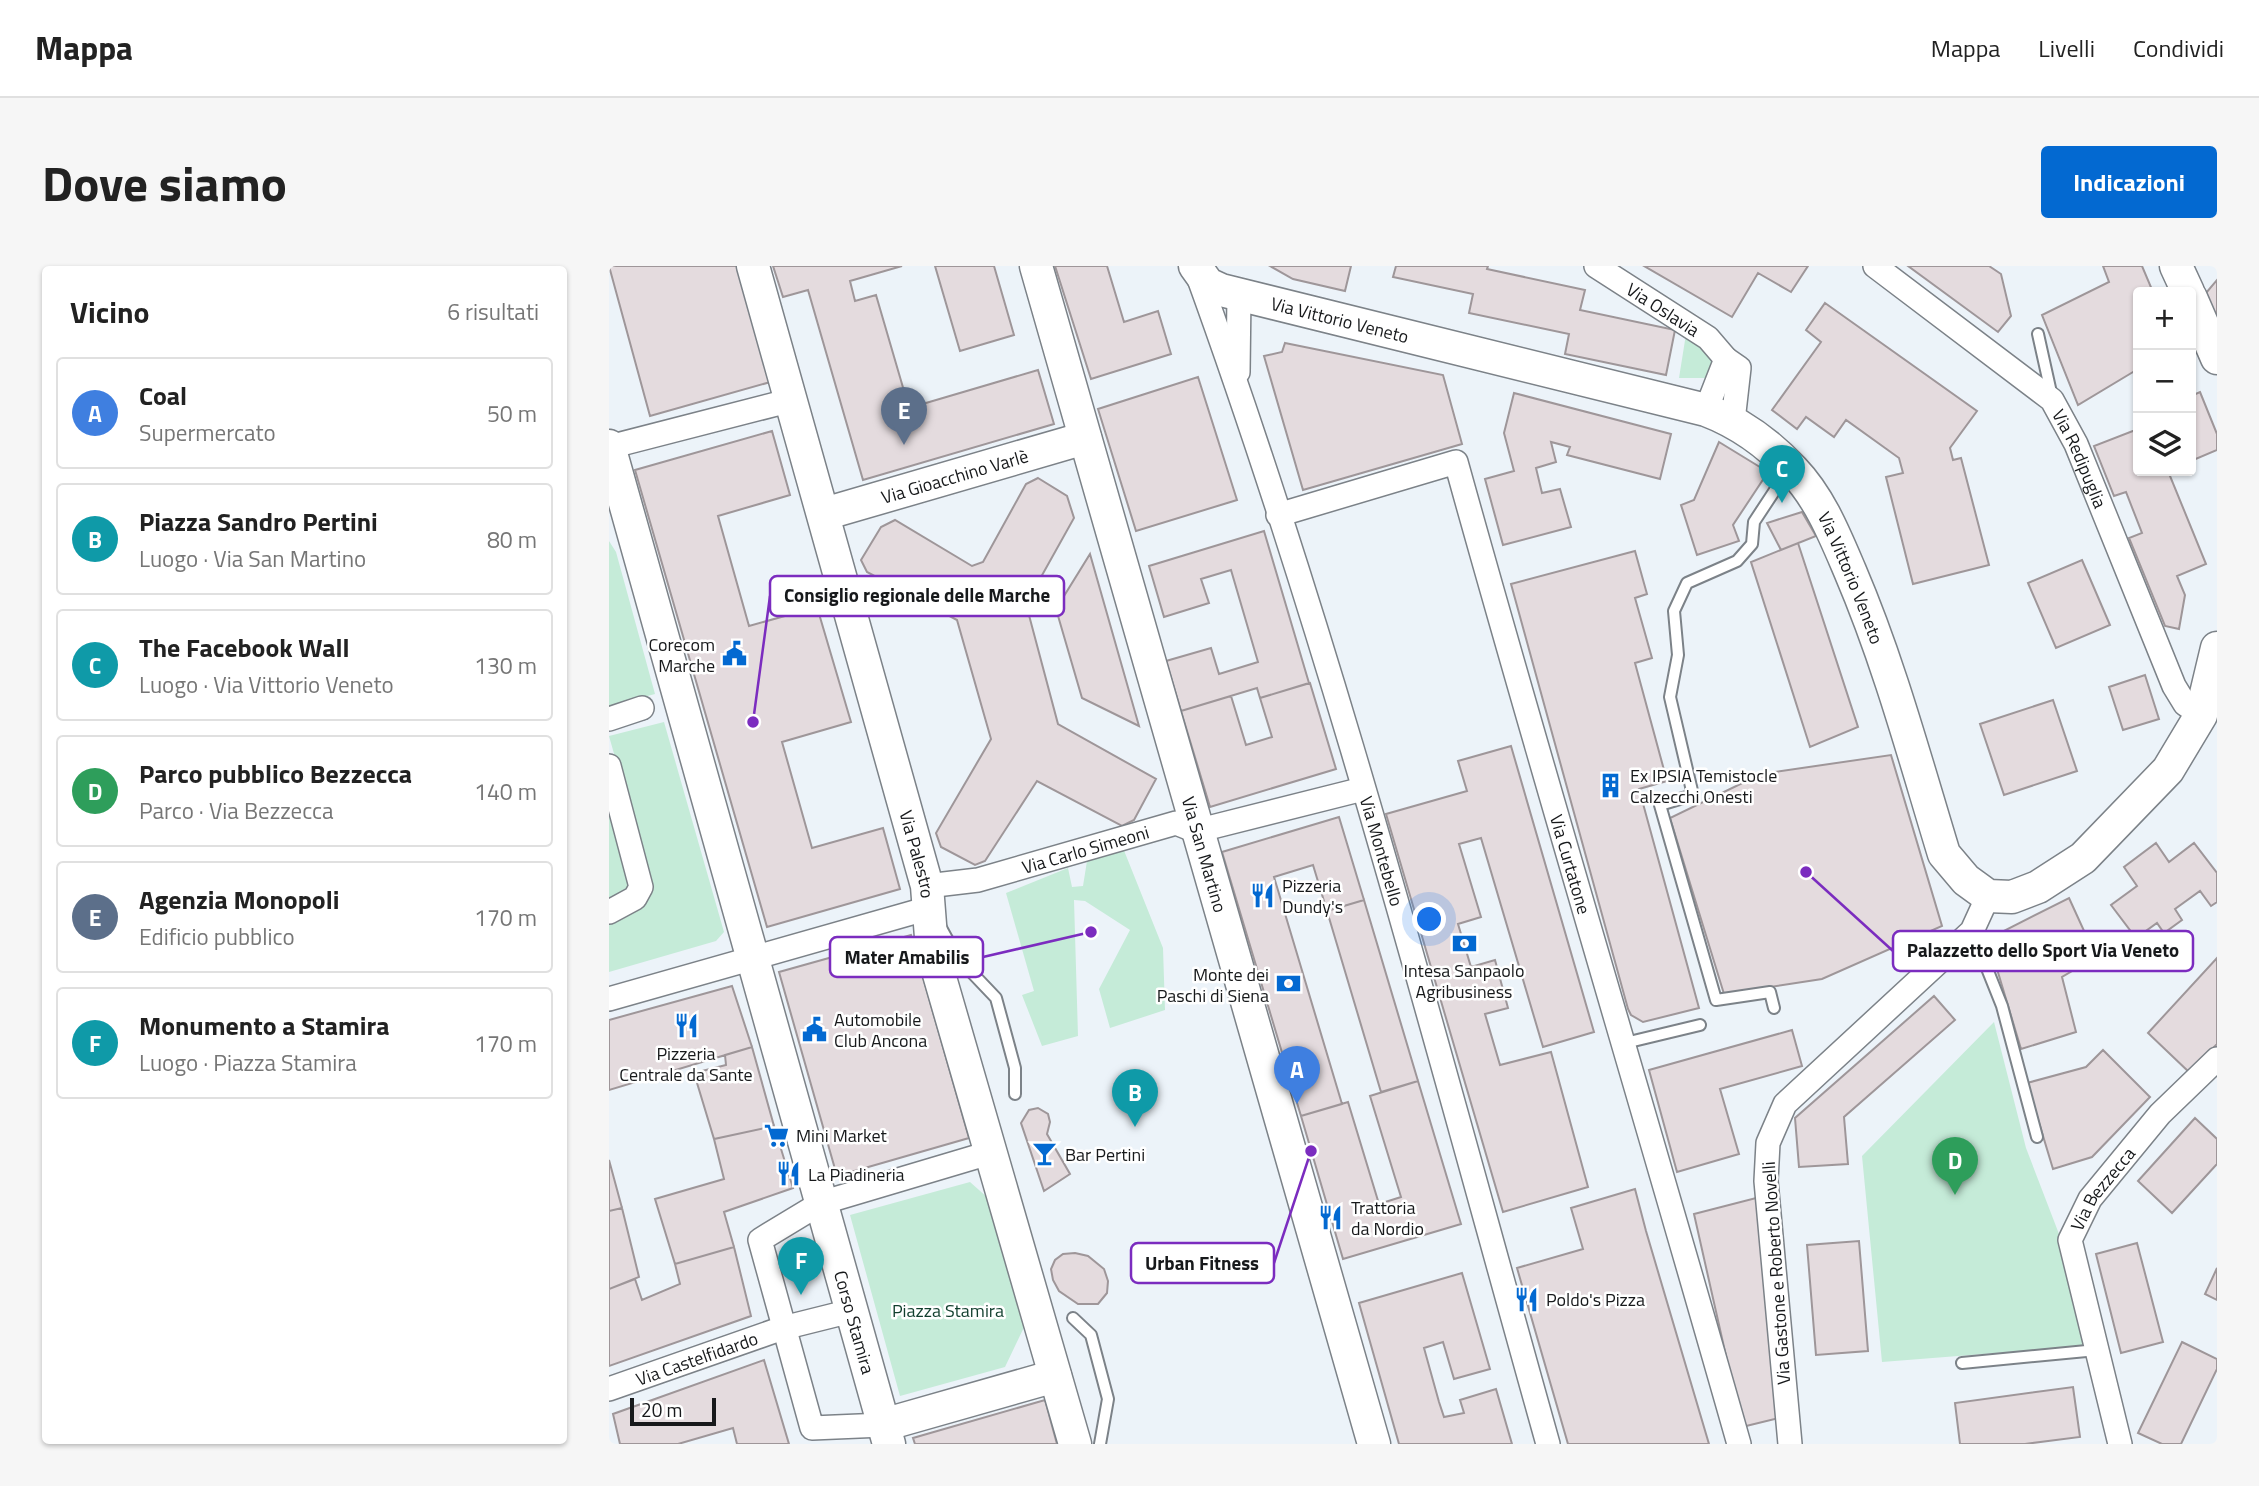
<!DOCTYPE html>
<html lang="it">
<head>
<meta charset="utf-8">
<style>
	:root { --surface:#fff; --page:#f6f6f6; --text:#222; --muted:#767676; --line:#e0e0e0; --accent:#0369d1 }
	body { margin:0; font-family:"Titillium Web",sans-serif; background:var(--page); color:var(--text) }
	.controls { position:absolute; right:21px; top:21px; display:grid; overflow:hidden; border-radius:7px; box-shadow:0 2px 5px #0004 }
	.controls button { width:63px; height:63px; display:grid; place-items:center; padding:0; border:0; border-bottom:2px solid var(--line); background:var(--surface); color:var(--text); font:35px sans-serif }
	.scale { position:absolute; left:21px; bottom:18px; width:86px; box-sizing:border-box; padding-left:7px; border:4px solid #17191b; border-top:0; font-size:19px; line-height:24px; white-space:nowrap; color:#17191b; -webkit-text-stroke:5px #fff; paint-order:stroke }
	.you { position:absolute; left:821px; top:654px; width:24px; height:24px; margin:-18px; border:5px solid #fff; border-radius:50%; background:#1a73e8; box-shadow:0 0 0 10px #1a73e833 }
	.badge { display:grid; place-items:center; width:46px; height:46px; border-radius:50%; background:var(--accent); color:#fff; font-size:23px; font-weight:700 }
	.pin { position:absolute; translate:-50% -58px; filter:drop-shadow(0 2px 4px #0008) }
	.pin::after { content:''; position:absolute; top:37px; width:24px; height:21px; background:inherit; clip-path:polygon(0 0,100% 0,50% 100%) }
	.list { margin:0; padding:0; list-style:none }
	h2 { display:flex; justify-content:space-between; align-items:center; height:91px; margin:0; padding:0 28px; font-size:30px }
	h2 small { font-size:23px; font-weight:400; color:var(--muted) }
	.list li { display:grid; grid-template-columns:46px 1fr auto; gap:21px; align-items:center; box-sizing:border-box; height:112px; margin:0 14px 14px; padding:0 14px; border:2px solid var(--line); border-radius:7px }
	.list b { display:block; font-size:26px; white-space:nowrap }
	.list p { margin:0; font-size:23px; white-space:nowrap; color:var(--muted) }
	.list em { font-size:23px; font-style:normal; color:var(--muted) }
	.icon { flex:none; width:38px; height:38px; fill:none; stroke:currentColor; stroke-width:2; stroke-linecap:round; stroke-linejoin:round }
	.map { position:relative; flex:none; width:1608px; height:1178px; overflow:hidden; border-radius:7px }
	header { display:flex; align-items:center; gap:42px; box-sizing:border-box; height:98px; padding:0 35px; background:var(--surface); border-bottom:2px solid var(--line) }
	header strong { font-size:33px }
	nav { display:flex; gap:38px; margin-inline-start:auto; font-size:24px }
	.intro { display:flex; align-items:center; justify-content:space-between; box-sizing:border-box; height:168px; padding:0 42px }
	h1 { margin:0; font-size:49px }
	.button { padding:18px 32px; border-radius:7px; background:var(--accent); color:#fff; font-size:24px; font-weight:700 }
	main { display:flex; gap:42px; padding:0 42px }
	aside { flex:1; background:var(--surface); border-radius:7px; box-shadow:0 2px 5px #0004 }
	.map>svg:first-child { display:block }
	.green { fill:#c5ebd8 }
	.building { fill:#e4dbde; stroke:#9e9699; stroke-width:2 }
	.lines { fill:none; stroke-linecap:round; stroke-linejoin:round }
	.lane-casing { stroke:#7c8288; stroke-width:14 }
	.street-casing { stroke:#7c8288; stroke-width:26 }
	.secondary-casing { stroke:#7c8288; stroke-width:35 }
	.lane { stroke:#fff; stroke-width:10 }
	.street { stroke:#fff; stroke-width:23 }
	.secondary { stroke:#fff; stroke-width:32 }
	.labels { text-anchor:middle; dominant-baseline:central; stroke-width:5; stroke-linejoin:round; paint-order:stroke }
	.street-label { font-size:18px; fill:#17191b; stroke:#fff }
	.poi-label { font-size:18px; fill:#17191b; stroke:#fff; text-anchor:start }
	.park-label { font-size:18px; fill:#103e2d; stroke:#fff }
	.leader { fill:none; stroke:#7b2cbf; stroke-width:2.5 }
	.callout-dot { fill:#7b2cbf; stroke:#fff; stroke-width:2.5 }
	.callout { fill:#fff; stroke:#7b2cbf; stroke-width:2.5 }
	.callout-label { font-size:19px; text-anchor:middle; font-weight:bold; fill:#17191b }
</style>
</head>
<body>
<header>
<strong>Mappa</strong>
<nav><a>Mappa</a><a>Livelli</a><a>Condividi</a></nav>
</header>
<div class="intro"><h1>Dove siamo</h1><a class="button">Indicazioni</a></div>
<main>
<aside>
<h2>Vicino<small>6 risultati</small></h2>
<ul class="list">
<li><span class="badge" style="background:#3f7fe0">A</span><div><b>Coal</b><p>Supermercato</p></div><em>50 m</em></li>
<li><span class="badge" style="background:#0f9aa8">B</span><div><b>Piazza Sandro Pertini</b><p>Luogo · Via San Martino</p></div><em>80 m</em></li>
<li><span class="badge" style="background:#0f9aa8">C</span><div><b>The Facebook Wall</b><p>Luogo · Via Vittorio Veneto</p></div><em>130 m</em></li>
<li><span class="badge" style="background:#2e9e5b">D</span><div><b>Parco pubblico Bezzecca</b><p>Parco · Via Bezzecca</p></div><em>140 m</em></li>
<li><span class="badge" style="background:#5c6f8a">E</span><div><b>Agenzia Monopoli</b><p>Edificio pubblico</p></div><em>170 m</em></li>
<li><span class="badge" style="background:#0f9aa8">F</span><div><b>Monumento a Stamira</b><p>Luogo · Piazza Stamira</p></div><em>170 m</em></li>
</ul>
</aside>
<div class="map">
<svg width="1608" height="1178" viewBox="0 0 1608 1178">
	<rect width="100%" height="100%" fill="#ecf3f9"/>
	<path class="green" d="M1077,68L1109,89L1103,112H1070Z
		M0,275L7,286L46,428L0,440Z
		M55,456L115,666L107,675L0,706V653L37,601L0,470Z
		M0,525L22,605L20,623L0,637Z
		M514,582L554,682L556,744L501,762L490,723L521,664L476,635L465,634L469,770L433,780L413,729L425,725L397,627L459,602L463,621L474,620L478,595Z
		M1385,756L1417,882L1450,968L1476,1080L1273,1096L1253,890Z
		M361,916L379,932L417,1057L396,1101L291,1130L241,949Z"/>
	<path class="building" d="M0,0H132L165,115L41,150Z
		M164,0H293L241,15L246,35L267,29L300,142L429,104L445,158L254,214L199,24L174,31Z
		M326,0H385L405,69L351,85Z
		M446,0H498L515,56L549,45L562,88L482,113Z
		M661,0H742L736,25L684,13Z
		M787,0H879L878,3L976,24L971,44L1066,64L1057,109L956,88L960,68L860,47L864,28L784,11Z
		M1035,0H1199L1182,26L1149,7L1123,51Z
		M1299,0H1380L1392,8L1402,50L1389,66Z
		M1494,0H1533L1544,26H1529V103L1469,139L1433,49L1500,16Z
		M1608,14V53L1597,27Z
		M1216,37L1368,145L1341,182L1344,194L1352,192L1380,299L1304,318L1277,211L1294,207L1290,192L1237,154L1225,171L1197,151L1188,163L1163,144L1212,76L1197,64Z
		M676,77L834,109L853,178L694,224L655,90L673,86Z
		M589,111L628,234L527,265L489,143Z
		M1591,126L1608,168V184L1582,195V130Z
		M905,127L1062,168L1051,213L958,189L961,181L942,176L947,196L927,202L933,227L951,223L962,261L894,279L876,213L905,205L895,167Z
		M1529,163V205H1559L1597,298L1568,310L1576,329L1570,363L1556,360L1520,272L1533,267L1517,226L1505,230L1485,180Z
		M163,165L181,229L109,250L140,360L208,341L242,456L173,476L203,582L274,562L291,623L158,661L26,204Z
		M1110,176L1159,206L1124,259L1130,275L1088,289L1072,239L1085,234Z
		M429,212L458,230L465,252L417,338L449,458L547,513L525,554L513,560L428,515L376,595L366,599L332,581L327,567L382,473L348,354L258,306L252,294L272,261L286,254L363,300L374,296L417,218Z
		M1193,246L1207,270L1172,284L1158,257Z
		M655,265L700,417L651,432L648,422L572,445L557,395L602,382L610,408L649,396L622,304L592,313L600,337L555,351L540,300Z
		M1189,277L1249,461L1201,481L1142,296Z
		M1026,285L1038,328L1026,332L1043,392L1026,397L1058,515L1030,523L1090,742L1034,756L1022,749L1019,743L902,318Z
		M481,288L530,460L473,432L447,343Z
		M1473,294L1501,359L1447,382L1419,317Z
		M1536,409L1550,453L1514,464L1500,421Z
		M701,417L727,503L601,541L572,445L622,430L637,479L663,471L651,432Z
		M1444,434L1468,505L1395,529L1371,458Z
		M902,480L985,766L934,781L872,572L850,578L872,651L849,658L862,701L886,694L899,742L876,748L891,799L942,786L979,921L894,946L777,548L858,525L849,495Z
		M1282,489L1333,660L1213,713L1115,728L1061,552L1152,508Z
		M730,551L755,634L718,645L704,599L665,611L733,838L692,850L613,586Z
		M1547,577L1560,596L1585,577L1608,607V636L1602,640L1591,625L1566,643L1573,654L1555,667L1548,657L1527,672L1502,639L1528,620L1515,601Z
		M1460,632L1487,691L1453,711L1467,766L1412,783L1379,673Z
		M755,634L809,815L772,826L718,645Z
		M302,669L360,872L228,910L170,706Z
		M1608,692V778L1581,807L1539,767Z
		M123,720L143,781L0,824V754Z
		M1325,730L1346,754L1235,851L1239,898L1190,901L1186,852Z
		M1183,764L1193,800L1111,823L1130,888L1068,906L1040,804Z
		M143,781L165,860L105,873L85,807L117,799L116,789Z
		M1494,784L1541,831L1483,891L1444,903L1418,817L1477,801Z
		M809,815L852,958L734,993L692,850L739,836L770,938L792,931L761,830Z
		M429,842L439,848L441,856L438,868L461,908L435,925L412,857L420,844Z
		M1586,852L1608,873V898L1563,947L1529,915Z
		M165,860L184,922L115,946L125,981L66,998L46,933L115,913L105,873Z
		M0,894L13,942L0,945Z
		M1026,923L1037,965L1100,1178H959L908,1002L974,983L962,942Z
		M1151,931L1170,1152L1133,1161L1085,948Z
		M13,942L30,1011L0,1023V945Z
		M1250,975L1259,1085L1207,1089L1198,979Z
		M1528,977L1554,1076L1512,1087L1487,988Z
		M125,981L142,1050L0,1100V1023L26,1013L33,1034L71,1018L66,998Z
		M466,987L479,990L495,1003L499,1015L498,1027L489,1038H469L450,1025L444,1014L442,1003L446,994L454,988Z
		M1608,1002V1034L1596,1028Z
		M853,1007L881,1103L845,1113L834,1076L815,1082L830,1136L835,1151L855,1147L851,1134L887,1123L903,1178H790L750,1037Z
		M1573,1076L1608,1093V1103L1572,1178H1553L1529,1167Z
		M155,1094L180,1178H128L124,1162L69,1178H11L4,1148Z
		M1464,1121L1471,1171L1416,1178H1351L1346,1137Z
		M436,1134L448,1178H306L304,1172Z"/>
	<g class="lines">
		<defs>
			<path id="lane" d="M1429,68L1443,131
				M332,662L348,691L387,732L406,802V828
				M1363,665L1393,740L1428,871
				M1165,742L1161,726L1107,734L1051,539L1084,529L1061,431L1069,389L1065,345L1078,317L1128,295L1143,278L1145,256L1166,224L1184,207
				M1016,777L1091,759
				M464,1052L482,1069L499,1133L491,1178
				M1353,1097L1488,1084"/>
			<g id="street">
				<path id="s1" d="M987,0L1099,72L1117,93L1097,144"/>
				<path id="s2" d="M1266,0L1443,134L1467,178L1565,420L1576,438L1592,449"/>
				<path id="s3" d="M588,7C727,390 829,786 939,1178"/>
				<path d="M1117,93L1130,102L1124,155"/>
				<path d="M629,106L630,29"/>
				<path d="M0,181L183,134"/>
				<path id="s4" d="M669,249L847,196C938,524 1037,850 1130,1178"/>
				<path d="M0,453L33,442"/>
				<path d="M0,500L32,621L26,632L0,646"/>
				<path id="s5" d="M318,620L369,614L567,557L587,565L754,523"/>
				<path d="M0,733L320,642"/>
				<path id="s6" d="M0,1123L174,1062L242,1045"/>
				<path d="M274,1159L203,1162L151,974L212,937L380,887"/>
				<path d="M1181,1178L1157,915L1159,877L1176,838L1363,665L1379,630"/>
				<path id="s7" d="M1511,1178L1461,974L1481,933L1551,848L1608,793"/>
			</g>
			<g id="secondary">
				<path id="s8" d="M144,0L318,620L323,684L466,1178"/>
				<path id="s9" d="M427,0L765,1178"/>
				<path id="s10" d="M586,0L599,18L612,24L1097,144C1131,157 1159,177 1184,204C1211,232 1226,270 1241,305C1280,396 1306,493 1335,588L1357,614L1379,630L1403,631L1429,621L1474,592L1559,504L1592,449L1608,382"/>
				<path d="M1567,0L1579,26"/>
				<path d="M1582,32L1608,92"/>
				<path id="s11" d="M0,180L280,1178"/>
				<path id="s12" d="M215,248L476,172"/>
				<path d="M274,1159L446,1110"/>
			</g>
		</defs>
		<use href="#lane" class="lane-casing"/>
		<use href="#street" class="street-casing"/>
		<use href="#secondary" class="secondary-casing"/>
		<use href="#lane" class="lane"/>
		<use href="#street" class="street"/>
		<use href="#secondary" class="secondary"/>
	</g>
	<defs>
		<symbol id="civic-bare" viewBox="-9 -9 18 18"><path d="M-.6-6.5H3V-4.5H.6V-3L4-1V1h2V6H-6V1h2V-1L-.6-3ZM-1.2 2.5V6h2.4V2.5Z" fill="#0369d1" stroke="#fff" stroke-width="2.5" paint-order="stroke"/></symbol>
		<symbol id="building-bare" viewBox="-9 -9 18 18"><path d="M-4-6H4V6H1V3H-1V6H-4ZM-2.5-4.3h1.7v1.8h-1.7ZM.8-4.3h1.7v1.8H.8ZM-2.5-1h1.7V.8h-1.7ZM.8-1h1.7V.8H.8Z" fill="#0369d1" stroke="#fff" stroke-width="2.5" paint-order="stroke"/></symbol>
		<symbol id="restaurant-bare" viewBox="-9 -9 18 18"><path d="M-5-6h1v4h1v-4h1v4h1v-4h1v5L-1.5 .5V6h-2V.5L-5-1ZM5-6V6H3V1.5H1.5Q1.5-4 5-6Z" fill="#0369d1" stroke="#fff" stroke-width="2.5" paint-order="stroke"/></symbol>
		<symbol id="bank-bare" viewBox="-9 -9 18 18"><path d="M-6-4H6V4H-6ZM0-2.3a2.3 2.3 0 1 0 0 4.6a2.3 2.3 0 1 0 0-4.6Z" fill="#0369d1" stroke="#fff" stroke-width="2.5" paint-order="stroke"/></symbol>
		<symbol id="supermarket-bare" viewBox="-9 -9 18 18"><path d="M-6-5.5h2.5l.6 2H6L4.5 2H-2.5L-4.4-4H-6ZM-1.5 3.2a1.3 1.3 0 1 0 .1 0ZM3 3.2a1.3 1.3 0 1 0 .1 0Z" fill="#0369d1" stroke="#fff" stroke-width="2.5" paint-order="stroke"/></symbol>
		<symbol id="bar-bare" viewBox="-9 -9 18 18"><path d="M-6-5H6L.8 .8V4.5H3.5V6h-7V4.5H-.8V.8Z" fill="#0369d1" stroke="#fff" stroke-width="2.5" paint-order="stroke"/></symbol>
	</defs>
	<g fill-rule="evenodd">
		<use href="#civic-bare" x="108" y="370" width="35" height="35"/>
		<use href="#building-bare" x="984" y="502" width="35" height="35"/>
		<use href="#restaurant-bare" x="636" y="612" width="35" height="35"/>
		<use href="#bank-bare" x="838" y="660" width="35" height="35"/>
		<use href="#bank-bare" x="662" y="700" width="35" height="35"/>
		<use href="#restaurant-bare" x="60" y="742" width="35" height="35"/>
		<use href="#civic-bare" x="188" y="746" width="35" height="35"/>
		<use href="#supermarket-bare" x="150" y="852" width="35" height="35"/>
		<use href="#bar-bare" x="418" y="870" width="35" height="35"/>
		<use href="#restaurant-bare" x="162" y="890" width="35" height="35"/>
		<use href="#restaurant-bare" x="704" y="934" width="35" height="35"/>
		<use href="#restaurant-bare" x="900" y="1016" width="35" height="35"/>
	</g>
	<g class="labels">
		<g class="street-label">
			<text stroke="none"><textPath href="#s1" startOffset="80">Via Oslavia</textPath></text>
			<text stroke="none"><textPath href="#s10" startOffset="159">Via Vittorio Veneto</textPath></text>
			<text stroke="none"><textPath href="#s2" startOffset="287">Via Redipuglia</textPath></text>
			<text stroke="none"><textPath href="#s12" startOffset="136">Via Gioacchino Varlè</textPath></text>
			<text stroke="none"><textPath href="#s10" startOffset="766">Via Vittorio Veneto</textPath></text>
			<text stroke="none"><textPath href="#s5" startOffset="163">Via Carlo Simeoni</textPath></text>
			<text stroke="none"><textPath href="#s3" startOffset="607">Via Montebello</textPath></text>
			<text stroke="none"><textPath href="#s8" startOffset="611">Via Palestro</textPath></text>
			<text stroke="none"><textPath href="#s9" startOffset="612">Via San Martino</textPath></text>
			<text stroke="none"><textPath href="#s4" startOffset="604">Via Curtatone</textPath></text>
			<text stroke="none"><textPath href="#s7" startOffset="271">Via Bezzecca</textPath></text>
			<text transform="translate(1167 1007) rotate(-94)">Via Gastone e Roberto Novelli</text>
			<text stroke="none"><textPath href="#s11" startOffset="910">Corso Stamira</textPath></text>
			<text stroke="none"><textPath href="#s6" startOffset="93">Via Castelfidardo</textPath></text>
		</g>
		<g class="poi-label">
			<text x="106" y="378" text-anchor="end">Corecom<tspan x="106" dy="21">Marche</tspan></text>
			<text x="1021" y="509">Ex IPSIA Temistocle<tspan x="1021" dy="21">Calzecchi Onesti</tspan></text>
			<text x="673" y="619">Pizzeria<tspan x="673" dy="21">Dundy's</tspan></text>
			<text x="855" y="704" text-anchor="middle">Intesa Sanpaolo<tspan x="855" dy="21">Agribusiness</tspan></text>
			<text x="660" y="708" text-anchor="end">Monte dei<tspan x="660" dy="21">Paschi di Siena</tspan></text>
			<text x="225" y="753">Automobile<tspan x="225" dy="21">Club Ancona</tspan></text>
			<text x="77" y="787" text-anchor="middle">Pizzeria<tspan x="77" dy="21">Centrale da Sante</tspan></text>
			<text x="187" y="869">Mini Market</text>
			<text x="456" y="888">Bar Pertini</text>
			<text x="199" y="908">La Piadineria</text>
			<text x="742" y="941">Trattoria<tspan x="742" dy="21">da Nordio</tspan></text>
			<text x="937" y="1033">Poldo's Pizza</text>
		</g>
		<g class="park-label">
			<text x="339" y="1044">Piazza Stamira</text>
		</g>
	</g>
	<path class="leader" d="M144 456L161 330M1197 606L1284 685M482 666L374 691M702 885L665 997"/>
	<g class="callout-dot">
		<circle cx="144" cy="456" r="7"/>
		<circle cx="1197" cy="606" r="7"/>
		<circle cx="482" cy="666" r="7"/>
		<circle cx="702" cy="885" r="7"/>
	</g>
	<g class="callout">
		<rect x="161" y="310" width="294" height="40" rx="7"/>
		<rect x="1284" y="665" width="300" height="40" rx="7"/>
		<rect x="221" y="671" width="153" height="40" rx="7"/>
		<rect x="522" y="977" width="143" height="40" rx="7"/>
	</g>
	<g class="callout-label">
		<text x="308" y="336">Consiglio regionale delle Marche</text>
		<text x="1434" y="691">Palazzetto dello Sport Via Veneto</text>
		<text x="298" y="698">Mater Amabilis</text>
		<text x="593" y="1004">Urban Fitness</text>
	</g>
</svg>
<div class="controls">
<button>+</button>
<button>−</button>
<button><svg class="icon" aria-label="layers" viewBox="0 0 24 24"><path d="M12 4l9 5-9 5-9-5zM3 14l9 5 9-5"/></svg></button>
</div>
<div class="scale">20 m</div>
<div class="you"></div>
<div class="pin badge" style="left:688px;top:838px;background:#3f7fe0">A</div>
<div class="pin badge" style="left:526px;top:861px;background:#0f9aa8">B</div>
<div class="pin badge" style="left:1173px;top:237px;background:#0f9aa8">C</div>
<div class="pin badge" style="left:1346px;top:929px;background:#2e9e5b">D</div>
<div class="pin badge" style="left:295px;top:179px;background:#5c6f8a">E</div>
<div class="pin badge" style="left:192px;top:1029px;background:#0f9aa8">F</div>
</div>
</main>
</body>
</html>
